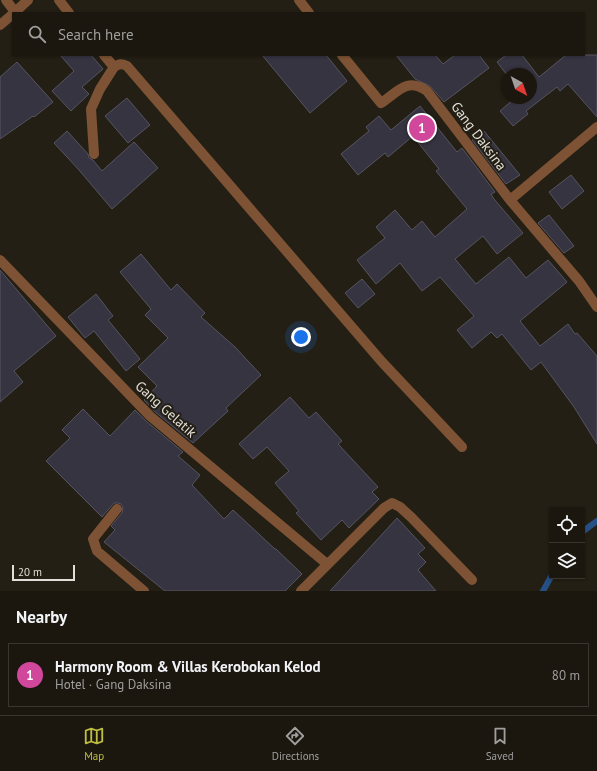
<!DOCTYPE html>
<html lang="en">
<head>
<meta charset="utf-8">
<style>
	:root { --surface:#1b170f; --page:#28241d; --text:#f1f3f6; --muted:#a09f9e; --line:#39362f; --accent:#bfbe42 }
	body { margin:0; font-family:"PT Sans",sans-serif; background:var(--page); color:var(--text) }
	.controls { position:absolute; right:12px; bottom:12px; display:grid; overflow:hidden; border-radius:0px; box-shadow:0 1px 3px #0004 }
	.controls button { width:36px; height:36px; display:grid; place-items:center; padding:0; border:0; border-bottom:1px solid var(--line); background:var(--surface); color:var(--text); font:20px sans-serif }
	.compass { position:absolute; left:501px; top:68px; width:36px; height:36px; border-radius:50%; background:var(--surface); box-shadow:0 1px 3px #0004; rotate:140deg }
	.scale { position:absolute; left:12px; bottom:10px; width:63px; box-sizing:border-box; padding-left:4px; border:2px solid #e2dfd8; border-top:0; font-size:11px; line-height:14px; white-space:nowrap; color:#e2dfd8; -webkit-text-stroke:3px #241f14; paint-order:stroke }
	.you { position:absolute; left:301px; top:337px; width:14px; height:14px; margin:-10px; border:3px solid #fff; border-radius:50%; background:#1a73e8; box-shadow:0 0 0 6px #1a73e833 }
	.badge { display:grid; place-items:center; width:26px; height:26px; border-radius:50%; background:var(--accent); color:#fff; font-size:13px; font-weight:700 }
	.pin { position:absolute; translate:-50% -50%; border:2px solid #fff; box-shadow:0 1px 4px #0006 }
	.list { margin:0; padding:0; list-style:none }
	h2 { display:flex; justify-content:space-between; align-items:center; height:52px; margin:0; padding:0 16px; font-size:17px }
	h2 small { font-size:13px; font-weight:400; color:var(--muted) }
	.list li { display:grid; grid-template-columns:26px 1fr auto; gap:12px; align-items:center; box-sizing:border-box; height:64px; margin:0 8px 8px; padding:0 8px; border:1px solid var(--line); border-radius:0px }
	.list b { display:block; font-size:15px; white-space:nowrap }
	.list p { margin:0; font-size:13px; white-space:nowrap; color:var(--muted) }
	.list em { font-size:13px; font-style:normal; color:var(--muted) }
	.icon { flex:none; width:22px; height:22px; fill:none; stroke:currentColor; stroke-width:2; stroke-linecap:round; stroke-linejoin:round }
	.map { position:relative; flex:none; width:597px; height:591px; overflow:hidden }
	.search { position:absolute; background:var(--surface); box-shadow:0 1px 3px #0004; left:12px; right:12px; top:12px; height:44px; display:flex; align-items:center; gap:10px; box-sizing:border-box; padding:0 14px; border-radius:0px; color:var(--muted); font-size:15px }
	.sheet { height:124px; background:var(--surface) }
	nav { display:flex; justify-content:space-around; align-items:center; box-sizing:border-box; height:56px; border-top:1px solid var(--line); background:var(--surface); font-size:11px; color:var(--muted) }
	nav a { display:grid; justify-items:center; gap:2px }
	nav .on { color:var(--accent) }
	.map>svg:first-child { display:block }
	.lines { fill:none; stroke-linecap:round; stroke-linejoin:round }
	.stream { stroke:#255085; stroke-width:6 }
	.building { fill:#363441; stroke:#565462 }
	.minor { stroke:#7e5335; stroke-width:10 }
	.labels { text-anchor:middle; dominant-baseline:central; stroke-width:4; stroke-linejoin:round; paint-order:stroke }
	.street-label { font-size:14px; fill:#e2dfd8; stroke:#241f14 }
</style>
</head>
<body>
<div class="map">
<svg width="597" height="591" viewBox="0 0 597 591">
	<rect width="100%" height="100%" fill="#241f14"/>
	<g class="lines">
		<path class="stream" d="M582,532L597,521
			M543,591L552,575"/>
	</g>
	<path class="building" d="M60,55H91L103,69L82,87L89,94L71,111L52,91L74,71Z
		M262,55H326L347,81L310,113Z
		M396,55H435L443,64L455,55H479L489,68L444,102L430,86L415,79Z
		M506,55H522L539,77L566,55H597V117L568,84L560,91L557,87L526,111L528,114L513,126L500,111L515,98H531V74H507V75L497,62Z
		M17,62L53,102L34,117L33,116L0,139V77Z
		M127,98L150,125L128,143L105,116Z
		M420,106L457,152L462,148L495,192L491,194L494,199L523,233L497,254L483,236L455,259L476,284L509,257L526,278L548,260L567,282L520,321L540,346L568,324L575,334L577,333L597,356V444L574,407L541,362L531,370L502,334L497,338L491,332L472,348L457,330L474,316L440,277L422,291L400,263L376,284L357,260L385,238L376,227L395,210L412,230L422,221L435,237L467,209L436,171L439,169L413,136L388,157L385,153L358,175L341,154L369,131L366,127L379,116L391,130Z
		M67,131L88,154L89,158L93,160L102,171L134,142L158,168L112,209L79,170L54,143Z
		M484,131L520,175L506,184L472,140Z
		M571,175L584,191L562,209L549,192Z
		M549,215L574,246L564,253L538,223Z
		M141,254L171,290L177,284L205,313L201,317L235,347L261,375L226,408L228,411L193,443L154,411L144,400L157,386L138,367L168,338L145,315L151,309L120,272Z
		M0,270L56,336L14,371L23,382L0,402Z
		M362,279L375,294L358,308L345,293Z
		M96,294L113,316L108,320L140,359L126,371L94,331L85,338L68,317Z
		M290,397L309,418L316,412L342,441L338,444L378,487L372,492L379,499L349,528L342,520L321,540L296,513L299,511L275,483L289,471L267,447L253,459L239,444Z
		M83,409L110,436L135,410L146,421L183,452L178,456L200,475L192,485L224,519L233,510L275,549H276L302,574L285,591H165L104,542L115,530L111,526L122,513L123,507L121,504L118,503H114L102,517L46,461L70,438L62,430Z
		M397,518L425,548L418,554L426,562L418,570L436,591H330Z"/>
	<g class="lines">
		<path class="minor" d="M6,0L15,12
			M59,0L69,13
			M299,0L309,13
			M14,13L28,0
			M0,25L13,14
			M104,55L114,67C119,64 122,63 127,66L382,362L462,447
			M342,55L381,103C398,92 407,77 427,91L510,200L579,281L597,307
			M94,154L91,109L100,89L114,67
			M510,200L597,127
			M0,260L150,416L327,564
			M117,509L93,539L97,551L144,591
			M301,591L384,508L392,503L400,507L411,517L472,580"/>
	</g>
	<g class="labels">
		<g class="street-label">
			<text transform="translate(479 136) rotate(53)">Gang Daksina</text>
			<text transform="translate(166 409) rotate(42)">Gang Gelatik</text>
		</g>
	</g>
</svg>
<div class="controls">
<button><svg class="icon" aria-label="locate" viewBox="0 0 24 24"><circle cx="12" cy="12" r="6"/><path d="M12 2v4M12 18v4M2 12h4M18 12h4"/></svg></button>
<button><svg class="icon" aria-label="layers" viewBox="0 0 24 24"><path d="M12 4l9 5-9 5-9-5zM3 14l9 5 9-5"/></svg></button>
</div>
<svg class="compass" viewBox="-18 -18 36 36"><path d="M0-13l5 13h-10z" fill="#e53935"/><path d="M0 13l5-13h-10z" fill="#a09f9e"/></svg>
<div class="scale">20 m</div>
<div class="you"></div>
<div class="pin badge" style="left:422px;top:128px;background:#d1479c">1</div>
<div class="search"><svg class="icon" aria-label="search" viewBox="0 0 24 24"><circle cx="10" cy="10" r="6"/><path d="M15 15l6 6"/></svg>Search here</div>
</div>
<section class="sheet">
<h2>Nearby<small></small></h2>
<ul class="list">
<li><span class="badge" style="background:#d1479c">1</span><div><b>Harmony Room &amp; Villas Kerobokan Kelod</b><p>Hotel · Gang Daksina</p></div><em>80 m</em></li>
</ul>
</section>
<nav>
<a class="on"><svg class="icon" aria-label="map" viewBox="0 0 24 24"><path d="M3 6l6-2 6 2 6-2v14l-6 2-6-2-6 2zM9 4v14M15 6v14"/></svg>Map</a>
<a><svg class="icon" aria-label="directions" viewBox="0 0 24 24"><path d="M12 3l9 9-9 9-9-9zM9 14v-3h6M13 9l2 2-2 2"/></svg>Directions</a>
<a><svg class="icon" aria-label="saved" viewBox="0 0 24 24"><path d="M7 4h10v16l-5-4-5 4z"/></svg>Saved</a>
</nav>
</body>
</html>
